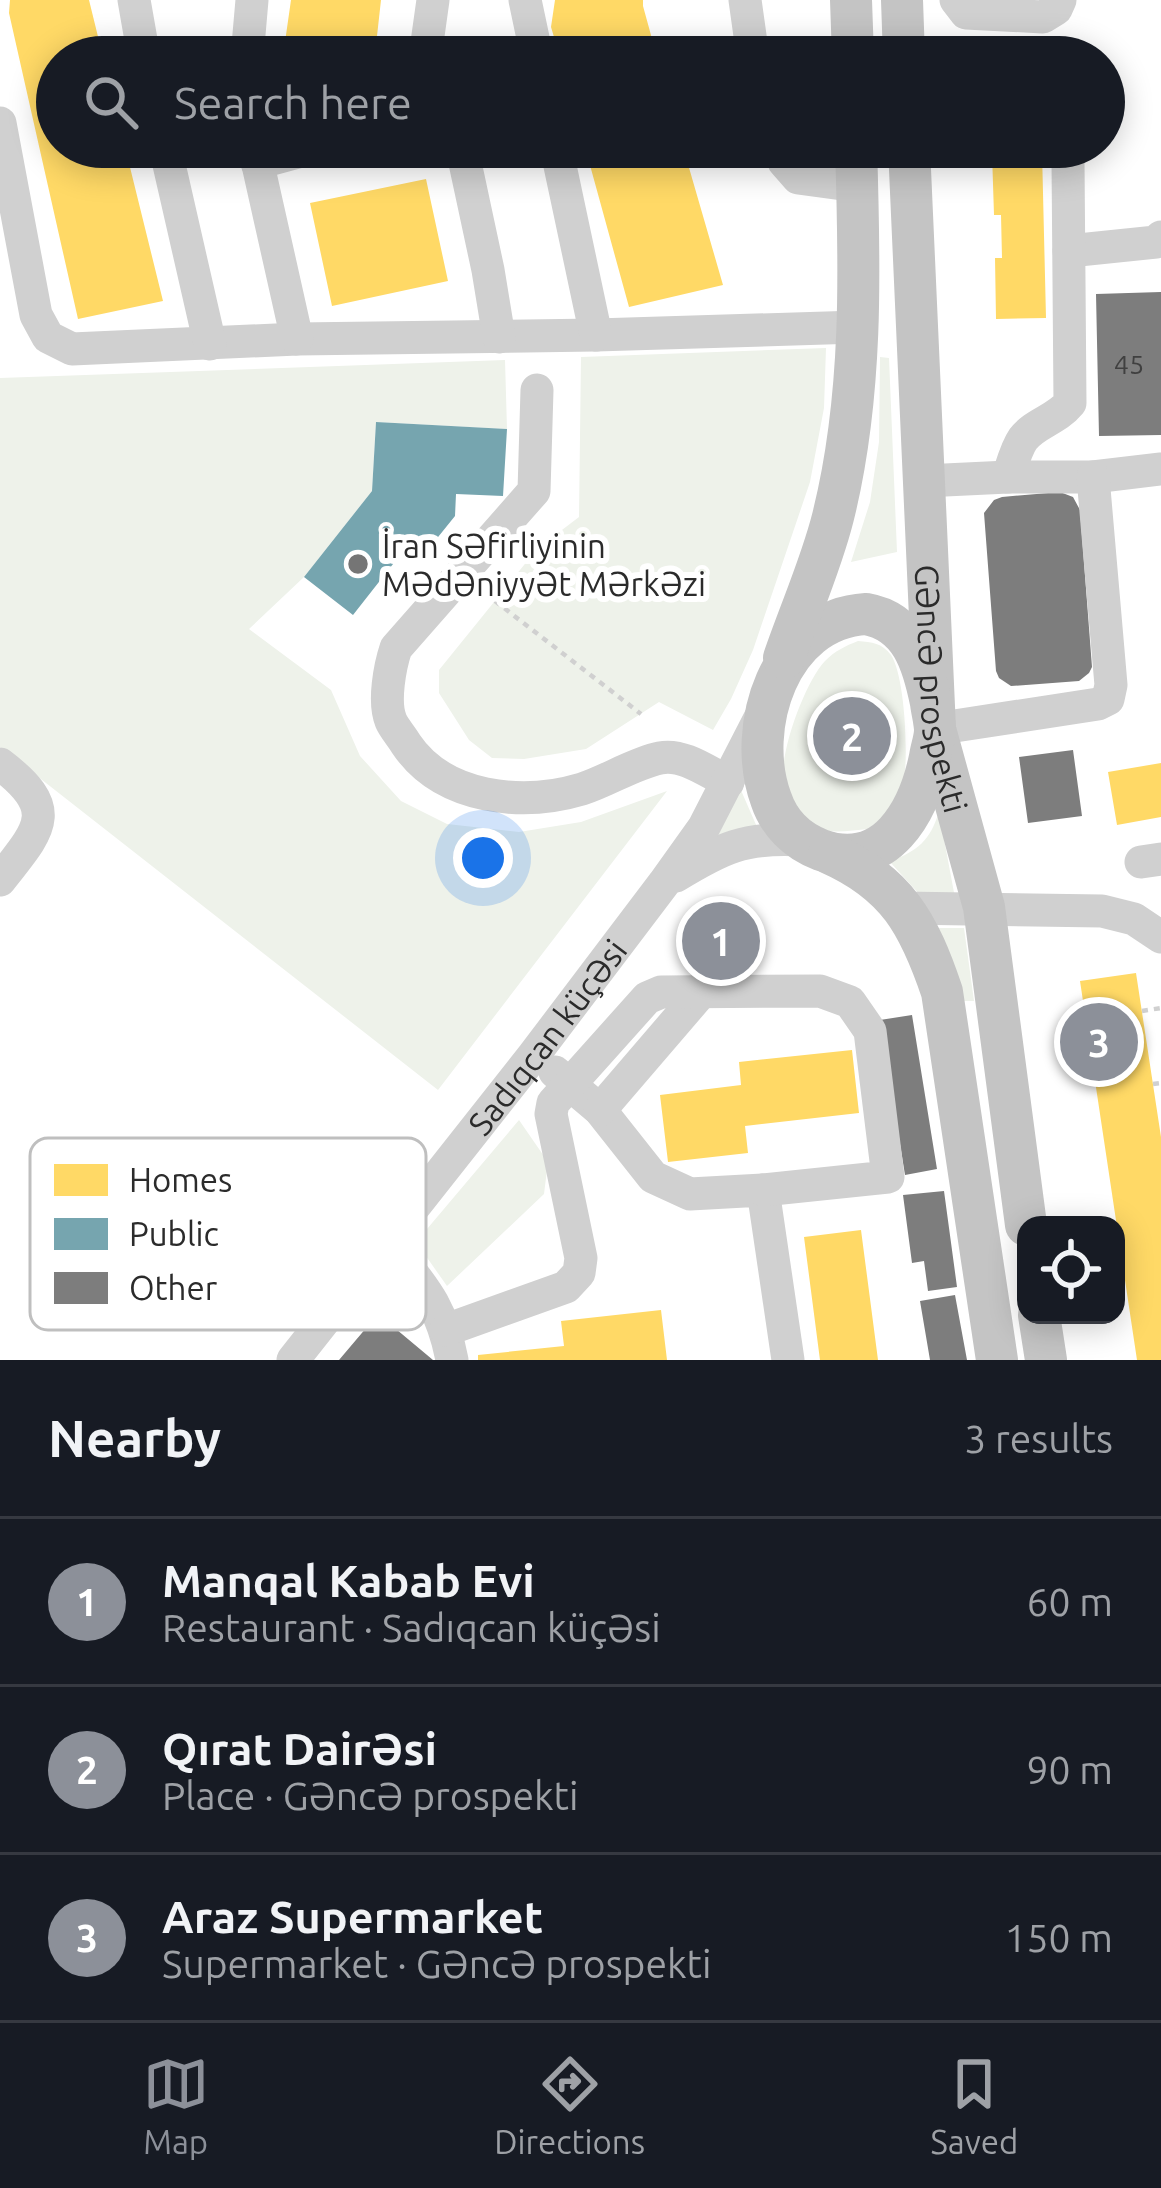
<!DOCTYPE html>
<html lang="en">
<head>
<meta charset="utf-8">
<style>
	:root { --surface:#171b24; --page:#20242c; --text:#f1f3f6; --muted:#9ea1a6; --line:#363941; --accent:#8c9099 }
	body { margin:0; font-family:Ubuntu,sans-serif; background:var(--page); color:var(--text) }
	.controls { position:absolute; right:36px; bottom:36px; display:grid; overflow:hidden; border-radius:24px; box-shadow:0 6px 30px #0003 }
	.controls button { width:108px; height:108px; display:grid; place-items:center; padding:0; border:0; border-bottom:3px solid var(--line); background:var(--surface); color:var(--text); font:60px sans-serif }
	.you { position:absolute; left:483px; top:858px; width:42px; height:42px; margin:-30px; border:9px solid #fff; border-radius:50%; background:#1a73e8; box-shadow:0 0 0 18px #1a73e833 }
	.badge { display:grid; place-items:center; width:78px; height:78px; border-radius:50%; background:var(--accent); color:#fff; font-size:39px; font-weight:700 }
	.pin { position:absolute; translate:-50% -50%; border:6px solid #fff; box-shadow:0 3px 12px #0006 }
	.list { margin:0; padding:0; list-style:none }
	h2 { display:flex; justify-content:space-between; align-items:center; height:156px; margin:0; padding:0 48px; font-size:51px }
	h2 small { font-size:39px; font-weight:400; color:var(--muted) }
	.list li { display:grid; grid-template-columns:78px 1fr auto; gap:36px; align-items:center; box-sizing:border-box; height:168px; padding:0 48px; border-top:3px solid var(--line) }
	.list b { display:block; font-size:45px; white-space:nowrap }
	.list p { margin:0; font-size:39px; white-space:nowrap; color:var(--muted) }
	.list em { font-size:39px; font-style:normal; color:var(--muted) }
	.icon { flex:none; width:66px; height:66px; fill:none; stroke:currentColor; stroke-width:2; stroke-linecap:round; stroke-linejoin:round }
	.map { position:relative; flex:none; width:1161px; height:1360px; overflow:hidden }
	.search { position:absolute; background:var(--surface); box-shadow:0 6px 30px #0003; left:36px; right:36px; top:36px; height:132px; display:flex; align-items:center; gap:30px; box-sizing:border-box; padding:0 42px; border-radius:66px; color:var(--muted); font-size:45px }
	.sheet { height:660px; background:var(--surface) }
	nav { display:flex; justify-content:space-around; align-items:center; box-sizing:border-box; height:168px; border-top:3px solid var(--line); background:var(--surface); font-size:33px; color:var(--muted) }
	nav a { display:grid; justify-items:center; gap:6px }
	nav .on { color:var(--accent) }
	.map>svg:first-child { display:block }
	.green { fill:#eef2ea }
	.homes { fill:#ffd966 }
	.public { fill:#76a5af }
	.building { fill:#7d7d7d }
	.lines { fill:none; stroke-linecap:round; stroke-linejoin:round }
	.path { stroke:#d0d0d0; stroke-width:4.5; stroke-dasharray:6 6; stroke-linecap:butt }
	.minor { stroke:#d0d0d0; stroke-width:33 }
	.major { stroke:#c4c4c4; stroke-width:42 }
	.poi-dot { fill:#757575; stroke:#fff; stroke-width:4.5 }
	.labels { text-anchor:middle; dominant-baseline:central; stroke-width:12; stroke-linejoin:round; paint-order:stroke }
	.number-label { font-size:27px; fill:#404040 }
	.poi-label { font-size:33px; fill:#2b2b2b; stroke:#fff; text-anchor:start }
	.street-label { font-size:33px; fill:#2b2b2b; stroke:#fff }
	.key { fill:#fff; stroke:#bfbfbf; stroke-width:3 }
	.key-label { font-size:33px; fill:#2b2b2b }
</style>
</head>
<body>
<div class="map">
<svg width="1161" height="1360" viewBox="0 0 1161 1360">
	<rect width="100%" height="100%" fill="#fff"/>
	<path class="green" d="M826,348L824,408L810,482L753,650L731,699L713,730L659,702L586,749L524,759L492,758L469,740L439,693V670L537,549L579,517L581,357Z
		M880,357L889,358L897,552L851,562L870,502L879,442Z
		M505,360L507,429L376,422L372,491L304,577L249,629L331,690L360,756L401,801L447,824L519,832L581,822L667,791L438,1090L0,747V378Z
		M858,641C872,642 882,643 891,655C906,677 910,772 901,797C896,810 879,820 868,829C853,830 834,834 820,829C804,823 788,802 784,786C777,757 805,682 825,661C835,651 845,646 858,641Z
		M740,788L757,827L708,841Z
		M939,812L955,898L920,895L890,862C919,849 929,842 939,812Z
		M932,928H964L974,1001H962Z
		M519,1120L548,1162L544,1194L447,1286L416,1242Z"/>
	<path class="homes" d="M10,0H89L103,57H57V147H125L163,301L78,319L9,13Z
		M291,0H381L375,54L284,49Z
		M555,0H643V6L657,57H560L551,27Z
		M585,147H683L723,285L629,307Z
		M1042,151L1046,318L996,319L995,258H1002L1001,215H994L992,153Z
		M426,179L448,281L332,306L310,203Z
		M1161,763V817L1117,825L1108,772Z
		M1136,973L1161,1137V1360H1137L1080,981Z
		M852,1050L859,1113L745,1126L748,1153L668,1162L660,1095L741,1085L739,1062Z
		M861,1230L878,1360H820L804,1237Z
		M661,1310L667,1360H478V1355L564,1346L561,1321Z"/>
	<path class="public" d="M376,422L507,429L503,496L456,494L455,516L430,547L415,536L353,615L304,577L372,491Z"/>
	<path class="building" d="M1161,292V435L1099,436L1096,294Z
		M1060,492L1073,497L1080,510L1092,667L1089,673L1079,681L1011,686L999,678L996,671L984,513L994,500L1002,497Z
		M1073,750L1082,816L1028,823L1019,757Z
		M912,1015L937,1169L905,1175L880,1020Z
		M944,1191L957,1287L928,1291L924,1261L912,1263L903,1195Z
		M955,1295L967,1360H930L920,1301Z
		M378,1314L433,1360H339Z"/>
	<g class="lines">
		<path class="path" d="M495,601L641,714
			M1142,1011L1161,1008
			M1153,1084L1161,1083"/>
		<g class="minor">
			<path d="M134,0L144,57"/>
			<path d="M525,0L537,57"/>
			<path d="M745,0L753,57"/>
			<path d="M956,0L966,13L1043,17L1056,9L1060,0"/>
			<path d="M247,57L252,0"/>
			<path d="M425,57L433,0"/>
			<path d="M0,123L36,315L48,337L72,349L297,339L596,335L858,327"/>
			<path d="M165,147L210,344"/>
			<path d="M254,147L297,339"/>
			<path d="M457,147L464,158L488,270L499,337"/>
			<path d="M556,147L596,335"/>
			<path d="M780,147L784,162L798,178L857,186"/>
			<path d="M257,163L316,147"/>
			<path d="M1069,251L1156,242L1161,237"/>
			<path d="M537,390L534,491L396,648C390,666 383,702 391,721C394,728 402,737 406,744C443,799 522,807 582,789C607,781 635,763 660,758C683,753 708,772 728,782"/>
			<path d="M1008,477C1012,465 1016,449 1023,439C1035,423 1056,420 1070,403L1068,161"/>
			<path d="M924,481L1008,477H1093L1161,469"/>
			<path d="M935,729L1098,704L1108,699L1111,685L1093,477"/>
			<path d="M0,764C61,810 40,829 0,880"/>
			<path d="M1141,862L1161,859"/>
			<path d="M676,876C722,848 744,837 800,840"/>
			<path d="M902,908L1102,911L1134,919L1161,937"/>
			<path d="M555,1072L600,1110L653,1177L690,1194L763,1190L788,1360"/>
			<path d="M600,1110L703,990"/>
			<path d="M386,1240C421,1285 441,1302 452,1360"/>
			<path d="M446,1330L566,1287L579,1273L581,1258L551,1114L553,1103L647,998L661,992L820,991L850,1002L870,1031L888,1177L763,1190"/>
			<path id="s1" d="M293,1360L533,1056L664,883L704,827L760,718"/>
		</g>
		<g class="major">
			<path d="M851,0L853,57"/>
			<path d="M902,0L904,57"/>
			<path id="s2" d="M909,147L935,729L984,907L1026,1225"/>
			<path d="M866,614C911,622 923,663 931,703C932,712 935,722 935,730C935,739 931,749 930,757C919,811 886,873 821,850C797,841 779,823 771,799C745,728 779,619 866,614Z"/>
			<path d="M784,658C800,611 821,565 833,517C863,397 860,270 856,147"/>
			<path d="M829,853C897,883 919,924 942,992L997,1360"/>
			<path d="M1039,1315L1046,1360"/>
		</g>
	</g>
	<circle class="poi-dot" cx="358" cy="564" r="12"/>
	<g class="labels">
		<g class="number-label">
			<text x="1129" y="364">45</text>
		</g>
		<g class="poi-label">
			<text x="382" y="545">İran Səfirliyinin<tspan x="382" dy="38">Mədəniyyət Mərkəzi</tspan></text>
		</g>
		<g class="street-label">
			<text stroke="none"><textPath href="#s2" startOffset="543">Gəncə prospekti</textPath></text>
			<text stroke="none"><textPath href="#s1" startOffset="411">Sadıqcan küçəsi</textPath></text>
		</g>
	</g>
	<rect x="30" y="1138" width="396" height="192" rx="18" class="key"/>
	<rect x="54" y="1164" width="54" height="32" fill="#ffd966"/>
	<rect x="54" y="1218" width="54" height="32" fill="#76a5af"/>
	<rect x="54" y="1272" width="54" height="32" fill="#7d7d7d"/>
	<g class="key-label">
		<text x="129" y="1192">Homes</text>
		<text x="129" y="1246">Public</text>
		<text x="129" y="1300">Other</text>
	</g>
</svg>
<div class="controls">
<button><svg class="icon" aria-label="locate" viewBox="0 0 24 24"><circle cx="12" cy="12" r="6"/><path d="M12 2v4M12 18v4M2 12h4M18 12h4"/></svg></button>
</div>
<div class="you"></div>
<div class="pin badge" style="left:721px;top:941px">1</div>
<div class="pin badge" style="left:852px;top:736px">2</div>
<div class="pin badge" style="left:1099px;top:1042px">3</div>
<div class="search"><svg class="icon" aria-label="search" viewBox="0 0 24 24"><circle cx="10" cy="10" r="6"/><path d="M15 15l6 6"/></svg>Search here</div>
</div>
<section class="sheet">
<h2>Nearby<small>3 results</small></h2>
<ul class="list">
<li><span class="badge">1</span><div><b>Manqal Kabab Evi</b><p>Restaurant · Sadıqcan küçəsi</p></div><em>60 m</em></li>
<li><span class="badge">2</span><div><b>Qırat Dairəsi</b><p>Place · Gəncə prospekti</p></div><em>90 m</em></li>
<li><span class="badge">3</span><div><b>Araz Supermarket</b><p>Supermarket · Gəncə prospekti</p></div><em>150 m</em></li>
</ul>
</section>
<nav>
<a class="on"><svg class="icon" aria-label="map" viewBox="0 0 24 24"><path d="M3 6l6-2 6 2 6-2v14l-6 2-6-2-6 2zM9 4v14M15 6v14"/></svg>Map</a>
<a><svg class="icon" aria-label="directions" viewBox="0 0 24 24"><path d="M12 3l9 9-9 9-9-9zM9 14v-3h6M13 9l2 2-2 2"/></svg>Directions</a>
<a><svg class="icon" aria-label="saved" viewBox="0 0 24 24"><path d="M7 4h10v16l-5-4-5 4z"/></svg>Saved</a>
</nav>
</body>
</html>
